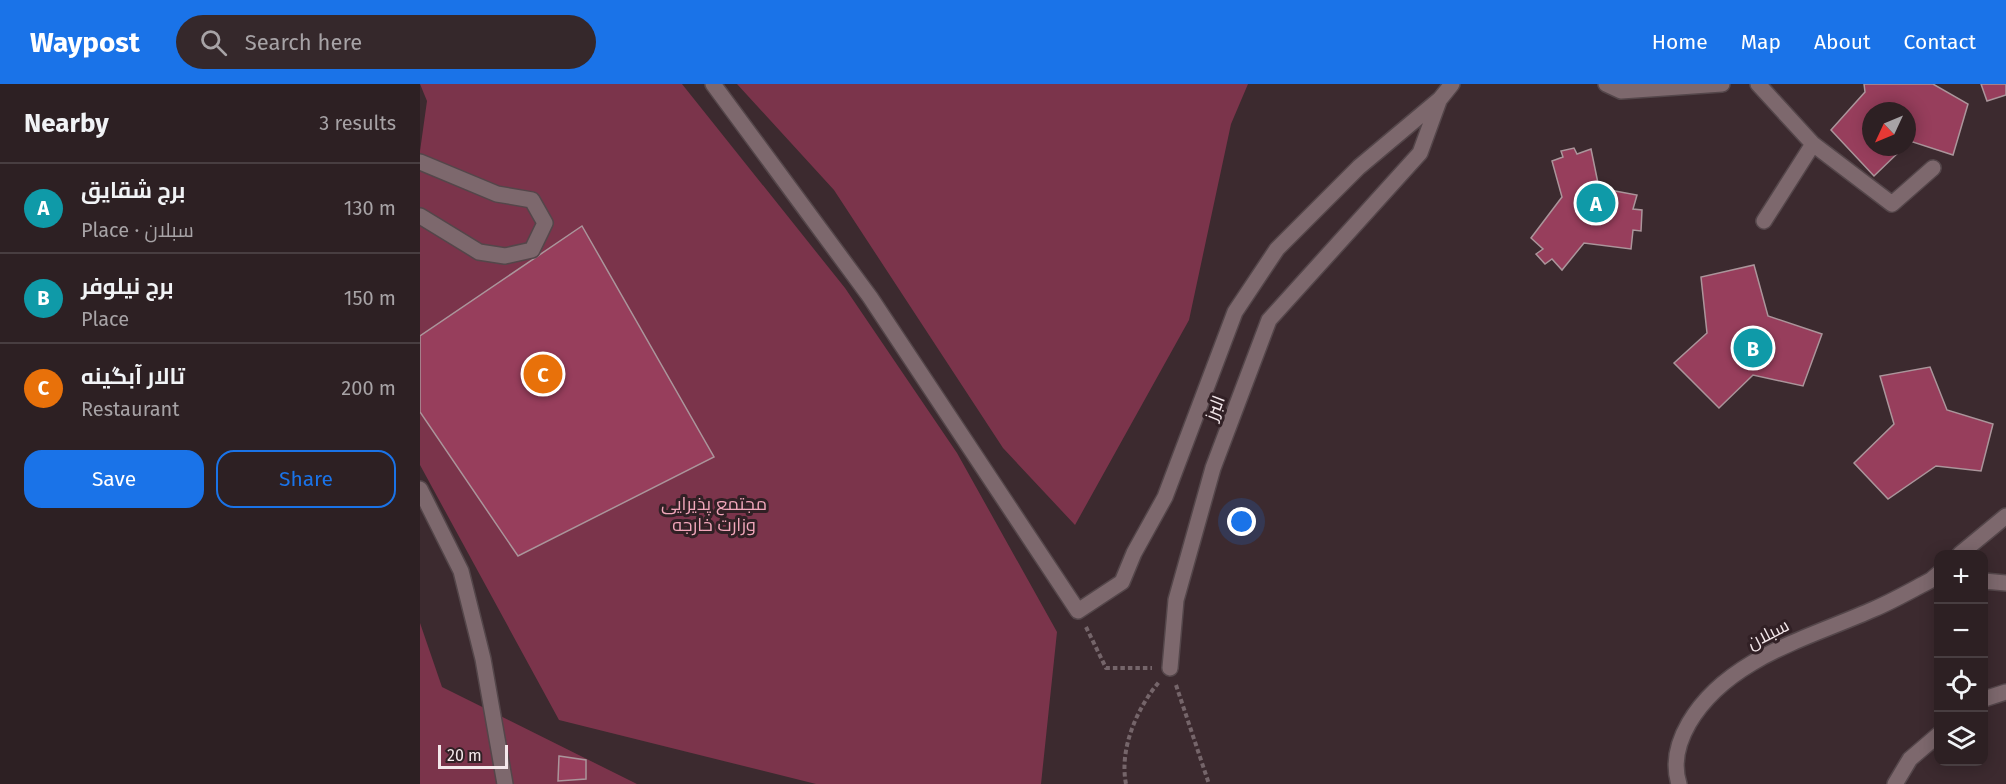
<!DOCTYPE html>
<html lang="en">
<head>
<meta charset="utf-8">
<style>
	:root { --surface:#2d2023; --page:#35282b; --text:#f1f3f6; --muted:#a7a3a6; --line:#483e41; --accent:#1a73e8 }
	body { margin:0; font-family:"Fira Sans",Cairo,sans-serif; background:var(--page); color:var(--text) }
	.controls { position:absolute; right:18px; bottom:18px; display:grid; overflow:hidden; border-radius:12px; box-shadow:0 3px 15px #0003 }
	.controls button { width:54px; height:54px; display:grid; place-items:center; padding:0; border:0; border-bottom:2px solid var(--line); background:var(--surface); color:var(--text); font:30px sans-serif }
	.compass { position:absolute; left:1442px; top:18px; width:54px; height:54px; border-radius:50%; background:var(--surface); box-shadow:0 3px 15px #0003; rotate:226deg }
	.scale { position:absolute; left:18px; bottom:15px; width:70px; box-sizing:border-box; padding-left:6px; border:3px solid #f4e8eb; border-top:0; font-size:16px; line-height:21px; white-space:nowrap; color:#f4e8eb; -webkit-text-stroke:4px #312025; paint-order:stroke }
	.you { position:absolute; left:822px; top:438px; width:21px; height:21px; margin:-15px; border:4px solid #fff; border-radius:50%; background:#1a73e8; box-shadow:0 0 0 9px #1a73e833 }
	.badge { display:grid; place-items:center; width:39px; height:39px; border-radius:50%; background:var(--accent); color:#fff; font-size:20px; font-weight:700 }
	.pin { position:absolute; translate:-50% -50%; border:3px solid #fff; box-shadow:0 2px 6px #0006 }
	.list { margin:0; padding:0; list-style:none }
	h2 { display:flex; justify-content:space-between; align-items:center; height:78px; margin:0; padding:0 24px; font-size:26px }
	h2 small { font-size:20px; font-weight:400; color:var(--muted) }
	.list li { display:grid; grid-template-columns:39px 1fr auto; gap:18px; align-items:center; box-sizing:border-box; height:90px; padding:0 24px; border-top:2px solid var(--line) }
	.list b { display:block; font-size:22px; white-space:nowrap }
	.list p { margin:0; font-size:20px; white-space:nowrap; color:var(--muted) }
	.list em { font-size:20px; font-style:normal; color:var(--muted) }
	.actions { display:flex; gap:12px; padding:18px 24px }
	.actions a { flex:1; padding:14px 0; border:2px solid var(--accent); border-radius:18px; text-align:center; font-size:21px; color:var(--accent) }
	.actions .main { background:var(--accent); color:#fff }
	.icon { flex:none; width:33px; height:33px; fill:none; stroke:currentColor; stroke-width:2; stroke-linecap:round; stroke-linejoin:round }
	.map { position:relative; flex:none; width:1586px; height:700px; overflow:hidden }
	header { display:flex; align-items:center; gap:36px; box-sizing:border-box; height:84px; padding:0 30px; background:var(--accent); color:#fff }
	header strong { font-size:28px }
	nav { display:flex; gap:33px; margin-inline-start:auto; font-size:21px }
	.search { width:420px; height:54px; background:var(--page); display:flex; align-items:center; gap:15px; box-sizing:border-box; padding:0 21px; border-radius:33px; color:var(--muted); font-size:22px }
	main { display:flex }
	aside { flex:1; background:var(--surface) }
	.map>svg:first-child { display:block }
	.green { fill:#7b344b }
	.building { fill:#973e5c; stroke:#ab959b; stroke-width:1.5 }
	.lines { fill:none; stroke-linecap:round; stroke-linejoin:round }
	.minor-casing { stroke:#54464a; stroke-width:18 }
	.path { stroke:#75656a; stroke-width:4; stroke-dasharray:4.5 3; stroke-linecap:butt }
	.minor { stroke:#7d686d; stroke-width:15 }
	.labels { text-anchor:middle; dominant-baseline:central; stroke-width:6; stroke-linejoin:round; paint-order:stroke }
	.street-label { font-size:18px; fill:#f4e8eb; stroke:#312025 }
	.park-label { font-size:18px; fill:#f2a7bb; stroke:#312025 }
</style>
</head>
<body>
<header>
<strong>Waypost</strong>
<div class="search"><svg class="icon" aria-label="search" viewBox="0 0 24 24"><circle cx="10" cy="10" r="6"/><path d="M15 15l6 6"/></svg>Search here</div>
<nav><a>Home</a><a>Map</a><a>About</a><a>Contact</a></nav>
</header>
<main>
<aside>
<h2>Nearby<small>3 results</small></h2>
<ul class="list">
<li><span class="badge" style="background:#0f9aa8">A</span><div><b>برج شقایق</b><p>Place · سبلان</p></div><em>130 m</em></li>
<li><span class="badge" style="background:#0f9aa8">B</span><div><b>برج نیلوفر</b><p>Place</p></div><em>150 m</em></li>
<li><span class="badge" style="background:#e8710a">C</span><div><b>تالار آبگینه</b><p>Restaurant</p></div><em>200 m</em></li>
</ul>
<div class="actions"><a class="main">Save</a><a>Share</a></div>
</aside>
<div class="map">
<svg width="1586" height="700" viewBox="0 0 1586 700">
	<rect width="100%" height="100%" fill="#3c2a2f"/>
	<path class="green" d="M0,0H262L425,204L537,369L637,548L621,700H396L139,636L0,381V67L7,17Z
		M317,0H828L811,40L769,236L655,441L583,364L414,106Z
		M0,539L22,603L217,700H0Z"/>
	<path class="building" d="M1444,0H1513L1548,20L1533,71L1490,57L1487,60V27H1451V63H1484L1454,92L1411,46L1445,8Z
		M1561,0H1586V11L1567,17Z
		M1154,64L1157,70L1171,65L1179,104L1217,111L1213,125L1222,126L1221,147L1213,146L1211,165L1164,159L1142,186L1132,175L1125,180L1116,170L1123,165L1111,154L1142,113L1132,77L1143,73L1141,67Z
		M162,142L294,373L98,472L0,328V252Z
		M1334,181L1348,232L1402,250L1383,302L1333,291L1299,324L1254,279L1287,249L1281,193Z
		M1510,283L1527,326L1573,340L1561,387L1516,382L1468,415L1434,379L1474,340L1460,292Z
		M139,672L166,676V695L138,697Z"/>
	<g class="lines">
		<defs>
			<path id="minor" d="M293,0L450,213L658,527L702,498L714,469L745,413L815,228L857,165L939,83L1020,15L1032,0
				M1186,0L1201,7L1302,0
				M1338,0L1393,60L1344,137
				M1393,60L1472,120L1513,84
				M0,78L77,110L112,116L125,139L112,166L85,172L59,168L0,132
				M0,405L41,487L63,575L85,700
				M1540,470L1586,432
				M1564,497L1586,499
				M750,584L756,516L793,384L849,236L1000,69L1019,17
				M1564,615L1586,608
				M1259,700C1252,678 1258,658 1269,639C1307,574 1389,554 1454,525C1473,517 1492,506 1511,496L1518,490
				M1475,700L1490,675L1518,651"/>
		</defs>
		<use href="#minor" class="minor-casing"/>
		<path class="path" d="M666,543L686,584H732
			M756,601L789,700
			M706,700C699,665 717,624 739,598"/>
		<use href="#minor" class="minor"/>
	</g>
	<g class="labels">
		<g class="street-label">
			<text transform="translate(795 324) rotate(-69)">البرز</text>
			<text transform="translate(1348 550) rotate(-27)">سبلان</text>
		</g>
		<g class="park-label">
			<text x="294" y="420">مجتمع پذیرایی<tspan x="294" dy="21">وزارت خارجه</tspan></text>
		</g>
	</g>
</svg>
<div class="controls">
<button>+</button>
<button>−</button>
<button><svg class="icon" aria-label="locate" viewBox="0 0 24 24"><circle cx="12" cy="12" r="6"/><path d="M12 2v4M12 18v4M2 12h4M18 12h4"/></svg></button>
<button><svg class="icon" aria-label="layers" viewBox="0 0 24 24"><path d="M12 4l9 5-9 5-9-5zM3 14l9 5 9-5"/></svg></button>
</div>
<svg class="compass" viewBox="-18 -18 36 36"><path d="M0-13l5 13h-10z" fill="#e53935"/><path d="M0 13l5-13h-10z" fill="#a7a3a6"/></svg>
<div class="scale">20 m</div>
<div class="you"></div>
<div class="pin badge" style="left:1176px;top:119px;background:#0f9aa8">A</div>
<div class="pin badge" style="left:1333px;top:264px;background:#0f9aa8">B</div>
<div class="pin badge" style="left:123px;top:290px;background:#e8710a">C</div>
</div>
</main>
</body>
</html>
